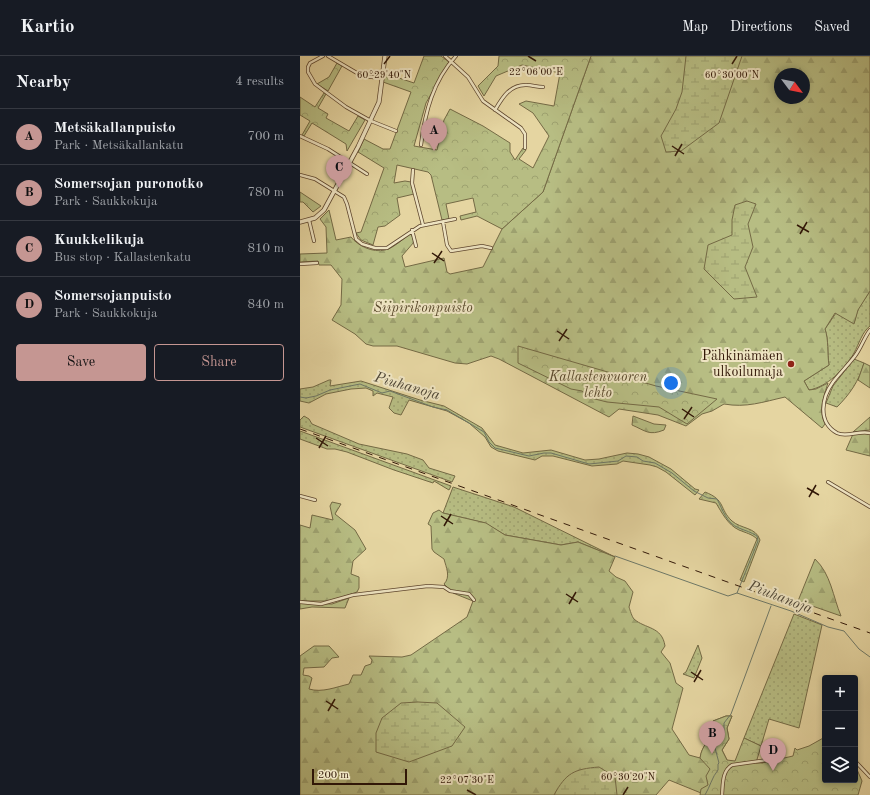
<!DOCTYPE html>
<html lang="en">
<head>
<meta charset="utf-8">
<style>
	:root { --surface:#171b24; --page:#20242c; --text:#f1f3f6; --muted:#9ea1a6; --line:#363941; --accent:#c59692 }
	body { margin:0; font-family:"Old Standard TT",serif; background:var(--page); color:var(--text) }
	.controls { position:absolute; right:12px; bottom:12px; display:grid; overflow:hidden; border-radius:4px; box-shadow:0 2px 6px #0003 }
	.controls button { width:36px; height:36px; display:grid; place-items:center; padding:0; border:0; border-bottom:1px solid var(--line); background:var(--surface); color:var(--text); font:20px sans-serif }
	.compass { position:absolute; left:474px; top:12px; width:36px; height:36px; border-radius:50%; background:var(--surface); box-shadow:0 2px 6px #0003; rotate:122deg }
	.scale { position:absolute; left:12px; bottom:10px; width:95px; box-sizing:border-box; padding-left:4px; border:2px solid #311707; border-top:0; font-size:11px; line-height:14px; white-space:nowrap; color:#311707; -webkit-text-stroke:3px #eee4c2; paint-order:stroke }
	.you { position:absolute; left:371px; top:327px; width:14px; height:14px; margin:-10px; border:3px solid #fff; border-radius:50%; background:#1a73e8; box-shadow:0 0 0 6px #1a73e833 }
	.badge { display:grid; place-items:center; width:26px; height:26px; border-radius:50%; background:var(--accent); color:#111; font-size:13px; font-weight:700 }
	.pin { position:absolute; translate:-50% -33px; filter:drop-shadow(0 1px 2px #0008) }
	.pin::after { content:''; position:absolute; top:21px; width:14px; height:12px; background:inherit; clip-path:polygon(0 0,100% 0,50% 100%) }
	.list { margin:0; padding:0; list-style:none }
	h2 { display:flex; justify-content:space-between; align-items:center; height:52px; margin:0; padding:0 16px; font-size:17px }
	h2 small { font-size:13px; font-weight:400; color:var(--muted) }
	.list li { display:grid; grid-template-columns:26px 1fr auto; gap:12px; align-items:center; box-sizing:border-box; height:56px; padding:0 16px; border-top:1px solid var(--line) }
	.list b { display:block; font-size:15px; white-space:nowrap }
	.list p { margin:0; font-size:13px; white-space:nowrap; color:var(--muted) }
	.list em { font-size:13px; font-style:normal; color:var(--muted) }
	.actions { display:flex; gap:8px; padding:12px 16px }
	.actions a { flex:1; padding:9px 0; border:1px solid var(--accent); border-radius:4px; text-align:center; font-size:14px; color:var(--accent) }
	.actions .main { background:var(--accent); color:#111 }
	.icon { flex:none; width:22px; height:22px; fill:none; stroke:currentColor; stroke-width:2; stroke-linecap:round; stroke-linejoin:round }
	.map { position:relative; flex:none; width:570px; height:739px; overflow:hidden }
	header { display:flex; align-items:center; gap:24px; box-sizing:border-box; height:56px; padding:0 20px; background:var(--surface); border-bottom:1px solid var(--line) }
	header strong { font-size:19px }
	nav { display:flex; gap:22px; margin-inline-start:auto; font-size:14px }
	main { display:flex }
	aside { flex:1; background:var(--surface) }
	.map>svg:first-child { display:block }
	.grass { fill:url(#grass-dots); stroke:#746a45 }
	.forest { fill:url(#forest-firs); stroke:#746a45; fill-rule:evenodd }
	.wetland { fill:url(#wetland-marsh); stroke:#746a45 }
	.park { fill:url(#park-crowns); stroke:#746a45 }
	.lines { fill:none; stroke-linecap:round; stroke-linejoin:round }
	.stream { stroke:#6e7867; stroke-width:1 }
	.minor-casing { stroke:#5e462e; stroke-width:4 }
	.tertiary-casing { stroke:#5e462e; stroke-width:5 }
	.minor { stroke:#eee4c2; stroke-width:2.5 }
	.tertiary { stroke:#eee4c2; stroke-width:3.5 }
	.rail { stroke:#311707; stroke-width:1; stroke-dasharray:7 7; stroke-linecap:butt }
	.ticks { fill:none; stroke:#311707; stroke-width:1.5 }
	.poi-dot { fill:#8f2418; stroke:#eee4c2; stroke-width:1.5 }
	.labels { text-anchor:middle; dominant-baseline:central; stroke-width:4; stroke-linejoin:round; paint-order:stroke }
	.park-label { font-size:14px; font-style:italic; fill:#59492c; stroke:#eee4c2 }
	.poi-label { font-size:14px; fill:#311707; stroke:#eee4c2; text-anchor:end }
	.water-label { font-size:15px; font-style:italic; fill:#4f4737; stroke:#eee4c2 }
	.ticks-label { font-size:10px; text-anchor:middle; fill:#311707; stroke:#eee4c2; stroke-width:4; stroke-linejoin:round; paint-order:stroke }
</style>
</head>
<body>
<header>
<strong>Kartio</strong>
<nav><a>Map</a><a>Directions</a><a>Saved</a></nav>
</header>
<main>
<aside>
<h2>Nearby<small>4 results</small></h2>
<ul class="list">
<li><span class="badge">A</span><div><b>Metsäkallanpuisto</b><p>Park · Metsäkallankatu</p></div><em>700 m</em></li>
<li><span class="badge">B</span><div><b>Somersojan puronotko</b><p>Park · Saukkokuja</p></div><em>780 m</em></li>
<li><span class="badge">C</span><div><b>Kuukkelikuja</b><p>Bus stop · Kallastenkatu</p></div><em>810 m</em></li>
<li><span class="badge">D</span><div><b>Somersojanpuisto</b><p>Park · Saukkokuja</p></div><em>840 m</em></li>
</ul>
<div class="actions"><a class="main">Save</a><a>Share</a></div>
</aside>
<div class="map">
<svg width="570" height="739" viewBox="0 0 570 739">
	<defs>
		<pattern id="grass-dots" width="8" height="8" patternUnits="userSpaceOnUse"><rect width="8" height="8" fill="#b7bd83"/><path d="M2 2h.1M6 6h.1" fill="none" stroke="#9ea270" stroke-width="1.8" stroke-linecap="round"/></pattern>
		<pattern id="forest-firs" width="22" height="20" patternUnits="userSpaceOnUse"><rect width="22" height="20" fill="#b7bd83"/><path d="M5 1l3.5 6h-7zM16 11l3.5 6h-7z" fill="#9ea270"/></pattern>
		<pattern id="wetland-marsh" width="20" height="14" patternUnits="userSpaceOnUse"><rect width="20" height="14" fill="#b7bd83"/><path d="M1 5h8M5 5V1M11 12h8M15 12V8" fill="none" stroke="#9ea270"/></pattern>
		<pattern id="park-crowns" width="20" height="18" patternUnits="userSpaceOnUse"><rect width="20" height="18" fill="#b7bd83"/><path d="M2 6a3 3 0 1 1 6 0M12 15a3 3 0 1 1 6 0" fill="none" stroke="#9ea270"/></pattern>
	</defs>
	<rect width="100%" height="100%" fill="#e5d5a1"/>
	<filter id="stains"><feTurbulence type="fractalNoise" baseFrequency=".005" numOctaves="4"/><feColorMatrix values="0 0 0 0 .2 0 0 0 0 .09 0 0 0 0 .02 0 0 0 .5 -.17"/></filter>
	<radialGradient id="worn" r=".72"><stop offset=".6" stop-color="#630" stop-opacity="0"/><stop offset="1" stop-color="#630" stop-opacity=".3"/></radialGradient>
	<path class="grass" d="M570,235V270C562,276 559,288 554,297C545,313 527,331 509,334L504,325L529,309C527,296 529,285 525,273L536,257L554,267L558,253Z
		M554,303L564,307C559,325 550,338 537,351L526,347L533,330Z
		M29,324H31L30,330L61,325L120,344L144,350L182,372L195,389L223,397L251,394L285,404L299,403L327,397L338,398L349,401L371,413L395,433L399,434L395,439L366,416L357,411L350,409L323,405L317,408L292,410L253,400H242L235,404L198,395L191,391L185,381L169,367L147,355L109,344L101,359L94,357L89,352L93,341L77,337L73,340V335L66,332L51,333L26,338L9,347L0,345V333L13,331Z
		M4,360L9,363L12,368L59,388L107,398L123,404L129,412L155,420L152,426L0,371V364Z
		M0,375L151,430L149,434L134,425L133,427L94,414L47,396L35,393H27L0,383Z
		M153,431L214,451L315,501L278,486L261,489L205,479L185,467L143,457Z
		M405,436C426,444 419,453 432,465C441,473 456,471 460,484L444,526L440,524L457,483C452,478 446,477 439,474C428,469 422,457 416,447L399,443Z
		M494,558L522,569L499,672L469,663L461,690L444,682Z
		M398,589L402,602L394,622L383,618L386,616Z"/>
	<path class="forest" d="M291,0H570V235L558,254L554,268L535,257L525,273C529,285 527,296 529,309L504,325L509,334L516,333L528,327C524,340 518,354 525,368L522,372L485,341C463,346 446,352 424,348L412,355L402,358L386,370L358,359L319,353L309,361L199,303L191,300L167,308L155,307L97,290H73L66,288L55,278L32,264L41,249L42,223L31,209H19L18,205L0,206V198L27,197L26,171L20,163L29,154L36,184L51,181C58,190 73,197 85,194C94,192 104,182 111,177L114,186L102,200L105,211L144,202L147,216L150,218L183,211L202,173L243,136ZM480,18H504V42H480Z
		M564,307L570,310V332L558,324Z
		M333,360L354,368L366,369L364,374C349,380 346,375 332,369Z
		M570,361V374L553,376Z
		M563,377L570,378V400L546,394L553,378Z
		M32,446L41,448L35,458L55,474L66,493L53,505L51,518L59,521V532L57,536L31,545H0V469L10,472L12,459L33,464L30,450Z
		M139,454L143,457L186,467L205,479L261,489L278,486L315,501L309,515L316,521L325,525L333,536L329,551C330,554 332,561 334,563C345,573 362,570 365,590L361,596L370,607L376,627L383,632L372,673L389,699L400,702C402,689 409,687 413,675L410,672L413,665L426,660H432L427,672L429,683L422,694L427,704L417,721L401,737L369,724L356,739H0V600L14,590H29L39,601L32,602L24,611L4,612L3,619L9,620L12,622L9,633C22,637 36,631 49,628L53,619H61L65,610L71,608L72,604L69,600L102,601L111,599L167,561L173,545L153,537L144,528C151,521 146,511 144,503L134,496L132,493L131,470L128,468L133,457Z
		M515,503C531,518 533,541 541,560L498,545Z
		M49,542L45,552L12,551L0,553V547L32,548Z"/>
	<path class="wetland" d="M386,0H442L419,67L381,95L366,96L361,80L376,53L382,36Z
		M447,145L456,148L448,168L453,191L445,211L457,241L434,243L404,213L408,189L432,179V164L435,149Z
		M118,646L137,647L165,671L152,690L109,706L76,696V677L82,662L101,647Z
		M299,711L315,721L317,739H254C266,717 274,713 299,711Z"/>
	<path class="park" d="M124,0H141L149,6L126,47L114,90L137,94L144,64L150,53L183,70L210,87V96L215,104L223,92L226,94L219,103L233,112L249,80L233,57L219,48L226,45L254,50L260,17L222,9L196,20L184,40L178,30L198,10L199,0H291L243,136L202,173L177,160L161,164L160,160L176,156L173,142L146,148L149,163L142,164L131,119L128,116L97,109L94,127L105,125L111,126L114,138L97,142L100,159L85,170L78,171L73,189L61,184L56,177L61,176L84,112L58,96L64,83L83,93H90L111,36L83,26L84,17L114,27Z
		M37,7L42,10L28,35L17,28L29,21Z
		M24,37L26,38L18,52L28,58L26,62L49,75L58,60L65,64L47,95L46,88L12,67L4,80L2,79L10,65L0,59V41L15,51Z
		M0,136L21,150L13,156L3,146H0Z
		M218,290L356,330L417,343L387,368L359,351L307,346L291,342L282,335L271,333L218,307Z
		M426,660H432L427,672L429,683L422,694L427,704L435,705L444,682L461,690L456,707H462L493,700L495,692L497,694L509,690L525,681V724H555V709L562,725L558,739H400L401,733L408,729L406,720L410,713L400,702C402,689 408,687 413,675L410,672L413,665Z"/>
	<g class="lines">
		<path class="stream" d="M0,341L6,342L16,340L30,334L60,328L82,337L90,335L133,351L147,354L184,376L189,386L195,392L229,400L244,397H251L289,408L318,405L326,400L337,401L343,405L355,407L372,417L394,435L408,442L417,443C423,454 426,467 439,472C446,475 451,476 457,480L458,485L437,537L491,555L528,571L544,575L559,593L570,601
			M315,500L428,540L437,537
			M405,739C410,731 412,721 418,714V708L419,707L415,692V683L424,679V667L431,658L471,550"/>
		<defs>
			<path id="minor" d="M23,0L10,7L8,11V16L15,28L46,51L71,65L96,75
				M28,0L62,20L81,22
				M145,0L168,21L183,45L221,72L225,78V92
				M195,54C202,42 210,28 227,29C232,29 237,31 243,31
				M0,80L28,93L67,118
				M121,89C125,56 133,25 156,0
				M113,114L112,127L123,169
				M0,119L15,123L44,141L47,148L56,183L62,188L75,192H87L120,170L155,163
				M9,164L14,185
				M143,166L147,189L151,195L182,190L191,192
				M112,174L116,190
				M0,208L17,207
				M570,274C564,282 561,292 555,300C548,309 540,317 533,326C522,341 517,366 537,377C547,382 559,374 570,377
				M528,426L570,451
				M0,440L15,444
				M0,546L21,548L53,539L128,530L144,531L150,535L169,538L174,544
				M555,705L570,721
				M422,739C423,728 422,715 432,709L467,704"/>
			<path id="tertiary" d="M0,166L15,162L24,154L58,91L79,46L85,0"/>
		</defs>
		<use href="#minor" class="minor-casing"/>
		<use href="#tertiary" class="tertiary-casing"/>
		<use href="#minor" class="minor"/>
		<use href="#tertiary" class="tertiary"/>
		<path class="rail" d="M0,373L570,577"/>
	</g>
	<path class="ticks" d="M228,0L236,5M84,8L90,0M432,8L437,0M372,90L384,98M375,100L382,88M497,169L509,176M500,178L507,166M132,197L144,205M134,207L142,195M257,275L269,283M259,285L267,273M382,353L394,361M384,363L392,351M16,382L28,390M19,392L26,380M507,432L519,439M509,441L516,429M141,460L153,468M144,470L151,458M266,538L278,546M269,548L276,536M391,616L403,624M394,626L401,614M26,645L38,653M28,655L35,643M167,734L176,739M323,739L328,731"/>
	<circle class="poi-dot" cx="491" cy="308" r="4"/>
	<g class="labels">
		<g class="park-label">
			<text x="123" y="252">Siipirikonpuisto</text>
			<text x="298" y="321">Kallastenvuoren<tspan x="298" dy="16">lehto</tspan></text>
		</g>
		<g class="poi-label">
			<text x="483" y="300">Pähkinämäen<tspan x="483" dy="16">ulkoilumaja</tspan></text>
		</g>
		<g class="water-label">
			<text transform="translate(107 331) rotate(16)">Piuhanoja</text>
			<text transform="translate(480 542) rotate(21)">Piuhanoja</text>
		</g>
	</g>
	<g class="ticks-label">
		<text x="236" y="19">22°06'00"E</text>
		<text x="84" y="22">60°29'40"N</text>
		<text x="432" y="22">60°30'00"N</text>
		<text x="328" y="724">60°30'20"N</text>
		<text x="167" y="727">22°07'30"E</text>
	</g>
	<rect width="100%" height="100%" filter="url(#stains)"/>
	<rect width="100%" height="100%" fill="url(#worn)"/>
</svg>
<div class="controls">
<button>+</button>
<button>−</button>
<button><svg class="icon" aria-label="layers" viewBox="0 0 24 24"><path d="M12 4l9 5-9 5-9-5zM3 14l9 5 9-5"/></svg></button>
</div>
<svg class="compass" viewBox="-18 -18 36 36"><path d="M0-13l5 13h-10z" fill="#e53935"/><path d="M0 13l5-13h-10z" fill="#9ea1a6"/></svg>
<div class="scale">200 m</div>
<div class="you"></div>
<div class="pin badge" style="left:134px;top:95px">A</div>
<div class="pin badge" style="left:412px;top:698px">B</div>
<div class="pin badge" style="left:39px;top:132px">C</div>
<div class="pin badge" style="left:473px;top:715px">D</div>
</div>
</main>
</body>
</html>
